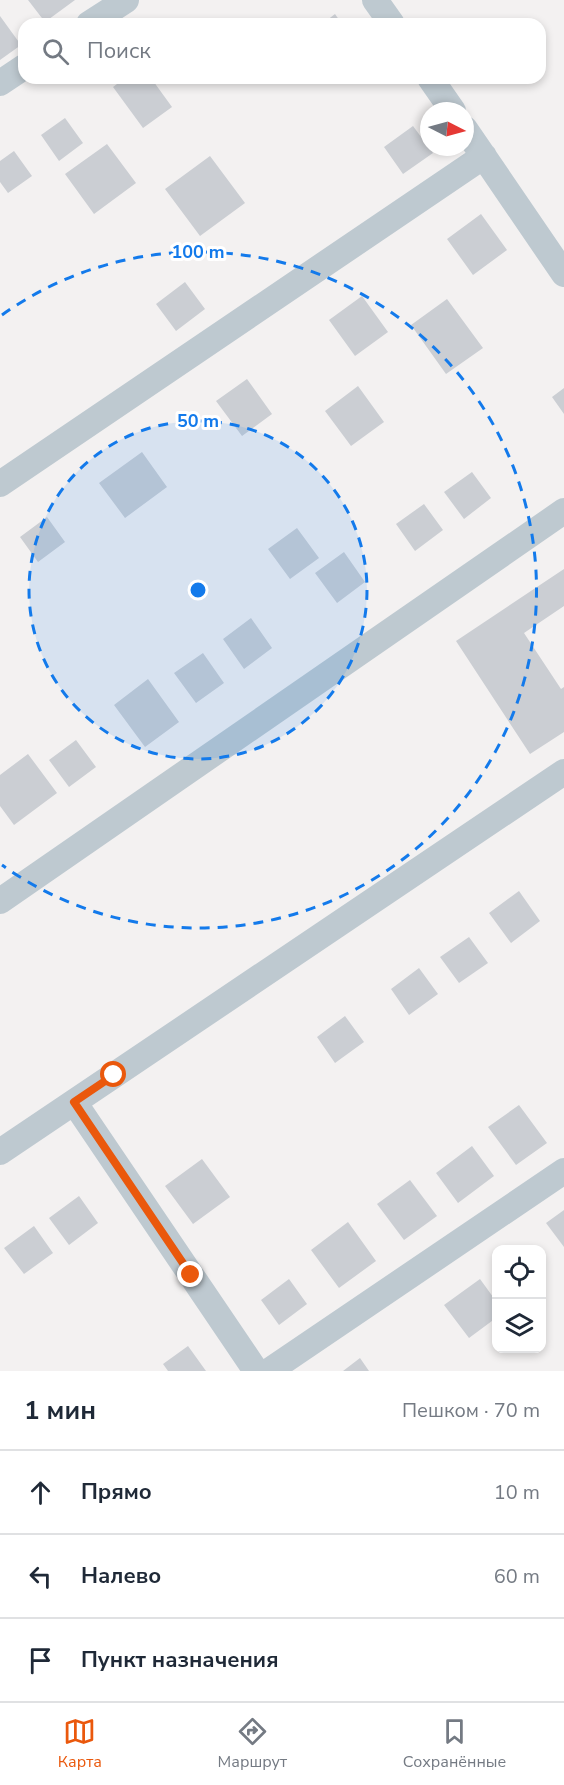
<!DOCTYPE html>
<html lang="ru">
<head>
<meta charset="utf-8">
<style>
	:root { --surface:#fff; --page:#f6f6f7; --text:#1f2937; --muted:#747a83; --line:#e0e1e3; --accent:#ea580c }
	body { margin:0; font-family:"Nunito Sans",sans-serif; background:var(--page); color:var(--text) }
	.controls { position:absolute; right:18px; bottom:18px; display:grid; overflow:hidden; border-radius:12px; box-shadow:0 3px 9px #0003 }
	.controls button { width:54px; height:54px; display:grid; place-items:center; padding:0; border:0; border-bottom:2px solid var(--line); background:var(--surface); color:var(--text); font:30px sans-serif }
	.compass { position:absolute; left:420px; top:102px; width:54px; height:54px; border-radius:50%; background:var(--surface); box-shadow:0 3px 9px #0003; rotate:96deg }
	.stop { position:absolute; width:18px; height:18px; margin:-14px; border:4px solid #ea580c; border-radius:50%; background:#fff }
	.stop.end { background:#ea580c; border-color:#fff; box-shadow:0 2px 6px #0008 }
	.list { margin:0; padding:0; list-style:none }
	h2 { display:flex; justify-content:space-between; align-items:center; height:78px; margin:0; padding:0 24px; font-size:26px }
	h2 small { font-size:20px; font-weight:400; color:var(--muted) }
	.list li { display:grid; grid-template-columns:39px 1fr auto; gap:18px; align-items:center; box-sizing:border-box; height:84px; padding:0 24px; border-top:2px solid var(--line) }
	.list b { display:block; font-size:22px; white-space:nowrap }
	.list em { font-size:20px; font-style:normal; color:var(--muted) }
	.icon { flex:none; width:33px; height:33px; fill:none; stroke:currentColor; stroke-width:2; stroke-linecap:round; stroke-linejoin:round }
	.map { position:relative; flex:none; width:564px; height:1371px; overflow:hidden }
	.search { position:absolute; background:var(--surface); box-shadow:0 3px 9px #0003; left:18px; right:18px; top:18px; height:66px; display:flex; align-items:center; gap:15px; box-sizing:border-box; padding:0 21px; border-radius:18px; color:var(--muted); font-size:22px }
	.sheet { height:330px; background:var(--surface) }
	nav { display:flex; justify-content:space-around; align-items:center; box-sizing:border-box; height:84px; border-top:2px solid var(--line); background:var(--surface); font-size:16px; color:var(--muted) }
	nav a { display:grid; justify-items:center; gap:3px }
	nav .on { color:var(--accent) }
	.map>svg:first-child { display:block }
	.building { fill:#cbced3 }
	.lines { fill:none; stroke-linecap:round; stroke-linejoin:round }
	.minor { stroke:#bec9d0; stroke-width:26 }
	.route { stroke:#ea580c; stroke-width:8 }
	.ring { fill:none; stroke:#137aeb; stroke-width:3; stroke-dasharray:10 8 }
	.centre { fill:#137aeb; stroke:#fff; stroke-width:3 }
	.ring-label { font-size:18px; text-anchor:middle; font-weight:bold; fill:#137aeb; stroke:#fff; stroke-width:6; stroke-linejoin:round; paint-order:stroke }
</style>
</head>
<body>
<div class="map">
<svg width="564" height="1371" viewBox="0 0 564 1371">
	<rect width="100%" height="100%" fill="#f3f1f1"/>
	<path class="building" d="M28,0H75L45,22Z
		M335,14L342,24H322Z
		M0,16L21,45L0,60Z
		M125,78H151L172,107L143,128L113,87Z
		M65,118L83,143L59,161L41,135Z
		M413,126L433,153L403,174L384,147Z
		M107,144L136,183L94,214L65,174Z
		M14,151L32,176L8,193L0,182V161Z
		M210,156L245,203L200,236L165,189Z
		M481,214L507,250L473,275L447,239Z
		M185,282L205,309L176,331L156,304Z
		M362,296L388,332L355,356L329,320Z
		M447,299L483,348L446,374L411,325Z
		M247,379L272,414L242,436L216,401Z
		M358,386L384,422L351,446L325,411Z
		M564,388V414L552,397Z
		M142,452L167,487L125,518L99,483Z
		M472,472L491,498L464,519L444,492Z
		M424,504L443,530L415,551L396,524Z
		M47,517L65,542L38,562L20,537Z
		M297,528L319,558L290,579L268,549Z
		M344,552L365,582L337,603L315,573Z
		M564,569V606L524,633L561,689L564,687V732L530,754L456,641Z
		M251,618L272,648L244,669L223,639Z
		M203,653L224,683L196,703L174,673Z
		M148,679L179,722L145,747L114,705Z
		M76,740L96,767L69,787L49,760Z
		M28,754L57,793L14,825L0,806V775Z
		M519,891L540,921L511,943L489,913Z
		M469,937L488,963L459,983L440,957Z
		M419,968L438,994L409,1015L391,989Z
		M345,1016L364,1042L335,1063L317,1037Z
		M519,1105L547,1143L516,1165L488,1127Z
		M472,1146L494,1176L458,1203L436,1173Z
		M202,1159L230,1197L193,1224L165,1186Z
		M410,1180L437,1216L404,1240L377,1204Z
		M79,1196L98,1223L69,1245L49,1218Z
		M564,1210V1247L546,1223Z
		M348,1222L376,1261L339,1288L311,1250Z
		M34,1226L53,1253L24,1274L4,1248Z
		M289,1279L307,1304L279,1325L261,1300Z
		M480,1279L496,1301V1318L469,1338L444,1305Z
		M188,1346L206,1371H168L163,1364Z
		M360,1358L369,1371H343Z"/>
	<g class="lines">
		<path class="minor" d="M375,0L392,24
			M89,24L126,0
			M430,78L453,111
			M0,83L24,67
			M465,129L564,274
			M0,484L484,156
			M0,901L564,511
			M74,1102L256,1371
			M0,1152L564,772
			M269,1371L564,1171"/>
	</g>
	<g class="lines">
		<path class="route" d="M114,1075L74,1102L191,1275"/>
	</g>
	<circle cx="198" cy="590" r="169" fill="#137aeb" fill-opacity=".12"/>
	<g class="ring">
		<circle cx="198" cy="590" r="169"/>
		<path d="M2 315A338 338 0 1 1 2 865"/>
	</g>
	<circle cx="198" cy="590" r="9" class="centre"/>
	<g class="ring-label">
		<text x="198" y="258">100 m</text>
		<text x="198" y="427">50 m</text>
	</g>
</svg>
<div class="controls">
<button><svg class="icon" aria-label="locate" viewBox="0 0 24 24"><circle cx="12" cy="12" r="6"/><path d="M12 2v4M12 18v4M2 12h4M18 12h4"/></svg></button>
<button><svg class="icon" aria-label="layers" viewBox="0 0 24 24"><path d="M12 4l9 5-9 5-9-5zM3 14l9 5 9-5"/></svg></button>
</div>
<svg class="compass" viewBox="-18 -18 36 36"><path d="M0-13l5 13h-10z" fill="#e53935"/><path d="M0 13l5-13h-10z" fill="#747a83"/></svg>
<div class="stop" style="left:114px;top:1075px"></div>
<div class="stop end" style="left:191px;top:1275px"></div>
<div class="search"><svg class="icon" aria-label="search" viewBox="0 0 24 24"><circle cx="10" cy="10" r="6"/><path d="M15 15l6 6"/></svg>Поиск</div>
</div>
<section class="sheet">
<h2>1 мин<small>Пешком · 70 m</small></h2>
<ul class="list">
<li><svg class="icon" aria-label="ahead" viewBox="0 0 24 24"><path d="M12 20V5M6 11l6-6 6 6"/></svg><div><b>Прямо</b></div><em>10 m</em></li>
<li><svg class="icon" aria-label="left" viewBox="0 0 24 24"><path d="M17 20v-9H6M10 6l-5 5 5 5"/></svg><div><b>Налево</b></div><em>60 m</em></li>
<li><svg class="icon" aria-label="arrive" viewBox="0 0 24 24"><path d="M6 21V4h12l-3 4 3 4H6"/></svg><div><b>Пункт назначения</b></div></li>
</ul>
</section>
<nav>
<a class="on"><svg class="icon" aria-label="map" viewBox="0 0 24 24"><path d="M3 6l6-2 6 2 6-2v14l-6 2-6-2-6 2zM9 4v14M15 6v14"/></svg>Карта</a>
<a><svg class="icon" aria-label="directions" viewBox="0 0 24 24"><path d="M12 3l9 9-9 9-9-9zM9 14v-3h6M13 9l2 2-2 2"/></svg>Маршрут</a>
<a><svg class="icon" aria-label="saved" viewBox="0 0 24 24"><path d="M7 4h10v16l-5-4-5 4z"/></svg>Сохранённые</a>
</nav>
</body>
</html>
